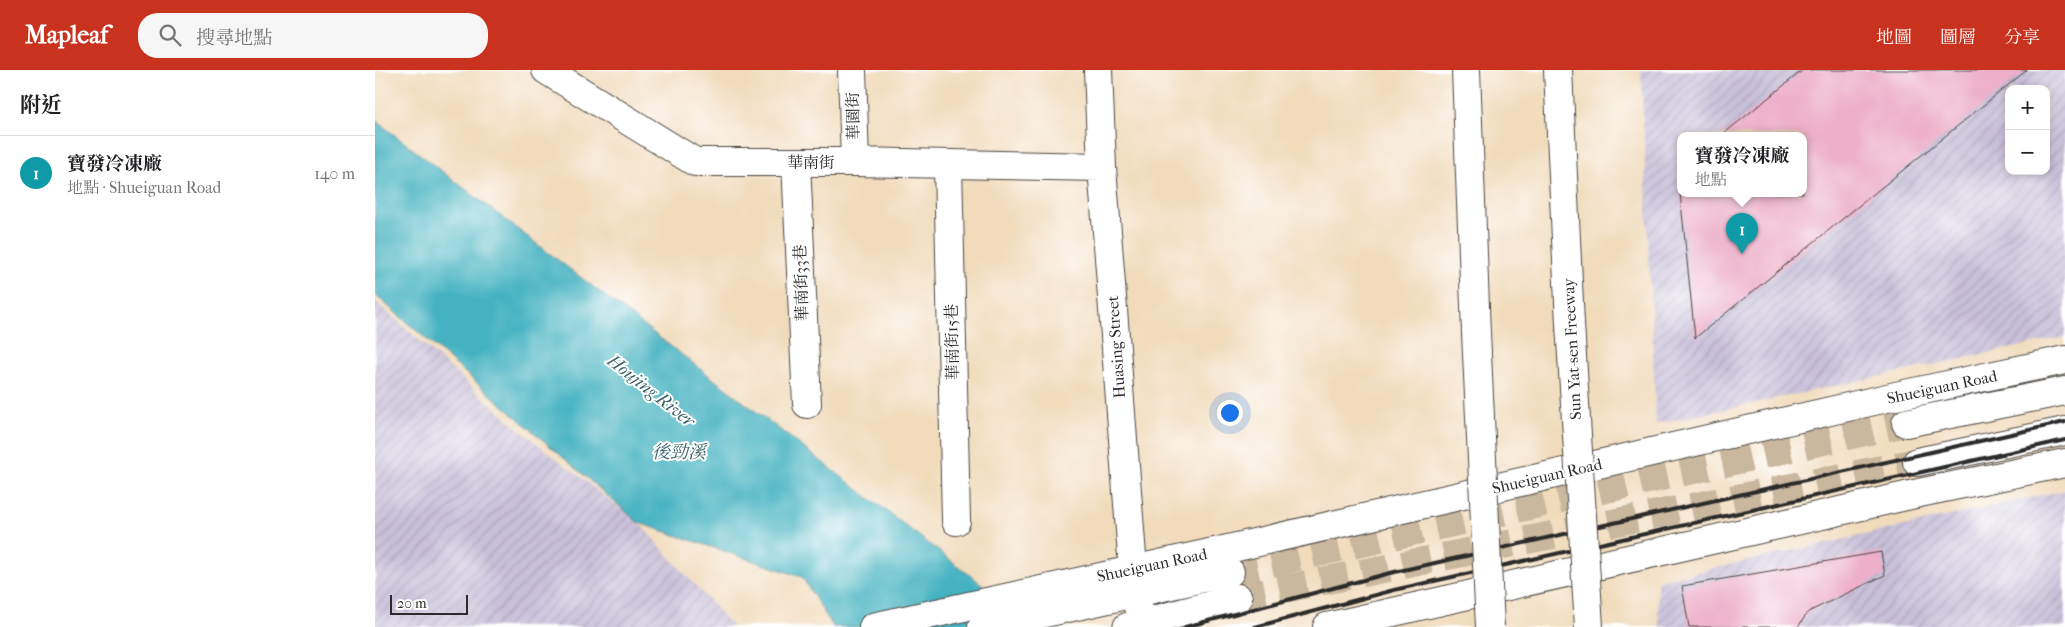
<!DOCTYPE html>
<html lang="zh-TW">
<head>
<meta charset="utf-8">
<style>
	:root { --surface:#fff; --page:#f6f6f6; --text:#202124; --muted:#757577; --line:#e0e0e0; --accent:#c8321e }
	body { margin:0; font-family:"IM FELL French Canon","Noto Serif TC",serif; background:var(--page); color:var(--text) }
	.controls { position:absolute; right:15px; top:15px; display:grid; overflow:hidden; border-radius:10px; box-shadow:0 2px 8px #0003 }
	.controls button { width:45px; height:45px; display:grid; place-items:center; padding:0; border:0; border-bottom:1px solid var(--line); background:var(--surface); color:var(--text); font:25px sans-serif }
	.scale { position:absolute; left:15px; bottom:12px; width:78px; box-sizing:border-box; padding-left:5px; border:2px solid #2b2b2b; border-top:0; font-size:14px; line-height:18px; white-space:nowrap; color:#2b2b2b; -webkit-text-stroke:4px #fff; paint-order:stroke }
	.you { position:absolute; left:854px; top:342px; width:18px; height:18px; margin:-12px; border:4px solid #fff; border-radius:50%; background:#1a73e8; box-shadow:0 0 0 8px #1a73e833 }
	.badge { display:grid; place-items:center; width:32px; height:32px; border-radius:50%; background:var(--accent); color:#fff; font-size:16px; font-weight:700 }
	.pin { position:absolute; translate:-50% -41px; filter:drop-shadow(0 1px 2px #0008) }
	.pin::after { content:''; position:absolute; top:26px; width:18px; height:15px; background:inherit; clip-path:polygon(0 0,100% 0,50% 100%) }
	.popup { position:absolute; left:1302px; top:62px; width:130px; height:65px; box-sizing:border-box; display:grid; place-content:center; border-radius:10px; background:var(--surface); filter:drop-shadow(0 1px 4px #0005); font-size:16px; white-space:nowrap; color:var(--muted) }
	.popup b { font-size:19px; color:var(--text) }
	.popup::after { content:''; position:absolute; left:50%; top:100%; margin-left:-10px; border:10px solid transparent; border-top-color:var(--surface) }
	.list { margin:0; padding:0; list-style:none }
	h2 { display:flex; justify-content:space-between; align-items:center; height:65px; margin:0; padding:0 20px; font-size:21px }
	h2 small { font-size:16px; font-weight:400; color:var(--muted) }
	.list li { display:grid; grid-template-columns:32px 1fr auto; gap:15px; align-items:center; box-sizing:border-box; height:75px; padding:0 20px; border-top:1px solid var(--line) }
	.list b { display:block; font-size:19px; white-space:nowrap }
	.list p { margin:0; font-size:16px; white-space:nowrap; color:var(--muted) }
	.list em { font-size:16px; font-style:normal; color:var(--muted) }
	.icon { flex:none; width:28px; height:28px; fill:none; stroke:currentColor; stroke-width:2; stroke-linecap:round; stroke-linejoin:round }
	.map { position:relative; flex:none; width:1690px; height:557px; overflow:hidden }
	header { display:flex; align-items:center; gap:30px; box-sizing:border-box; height:70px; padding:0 25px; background:var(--accent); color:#fff }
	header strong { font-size:24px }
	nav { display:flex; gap:28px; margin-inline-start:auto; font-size:18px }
	.search { width:350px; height:45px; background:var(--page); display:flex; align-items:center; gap:12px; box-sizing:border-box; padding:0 18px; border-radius:20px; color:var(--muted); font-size:19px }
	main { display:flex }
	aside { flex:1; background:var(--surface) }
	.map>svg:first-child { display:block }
	.industrial { fill:url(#industrial-furrows); fill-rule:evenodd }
	.water { fill:#45b2c1; stroke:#386e76 }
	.building { fill:#edafc9 }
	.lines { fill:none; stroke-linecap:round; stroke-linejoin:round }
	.tertiary-tunnel { stroke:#c9b89e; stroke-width:28; stroke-dasharray:28 14; stroke-linecap:butt }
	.minor-casing { stroke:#494541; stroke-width:30 }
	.tertiary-casing { stroke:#494541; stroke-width:30 }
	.motorway-casing { stroke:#494541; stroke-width:30 }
	.minor { stroke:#fff; stroke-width:28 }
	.tertiary { stroke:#fff; stroke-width:28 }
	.motorway { stroke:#fff; stroke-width:28 }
	.rail { stroke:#2b2b2b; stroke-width:4 }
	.motorway-bridge-casing { stroke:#494541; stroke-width:30; stroke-linecap:butt }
	.motorway-bridge { stroke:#fff; stroke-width:28 }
	.labels { text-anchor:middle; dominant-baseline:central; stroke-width:4; stroke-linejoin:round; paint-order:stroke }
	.street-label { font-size:16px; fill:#2b2b2b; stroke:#fff }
	.water-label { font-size:18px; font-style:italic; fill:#356167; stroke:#fff }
</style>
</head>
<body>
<header>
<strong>Mapleaf</strong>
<div class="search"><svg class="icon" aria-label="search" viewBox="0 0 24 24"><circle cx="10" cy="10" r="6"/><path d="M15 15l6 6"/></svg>搜尋地點</div>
<nav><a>地圖</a><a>圖層</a><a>分享</a></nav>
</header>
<main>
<aside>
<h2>附近<small></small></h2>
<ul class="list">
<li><span class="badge" style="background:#0f9aa8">1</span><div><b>寶發冷凍廠</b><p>地點 · Shueiguan Road</p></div><em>140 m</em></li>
</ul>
</aside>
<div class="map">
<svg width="1690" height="557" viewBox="0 0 1690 557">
	<defs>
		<pattern id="industrial-furrows" width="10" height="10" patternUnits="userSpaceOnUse" patternTransform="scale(1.25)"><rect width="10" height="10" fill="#c8bfd8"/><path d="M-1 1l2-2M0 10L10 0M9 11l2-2" fill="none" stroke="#aca4ba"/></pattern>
	</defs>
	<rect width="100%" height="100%" fill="#fff"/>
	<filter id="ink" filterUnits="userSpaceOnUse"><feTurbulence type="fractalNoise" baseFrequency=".02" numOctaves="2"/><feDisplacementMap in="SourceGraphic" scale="10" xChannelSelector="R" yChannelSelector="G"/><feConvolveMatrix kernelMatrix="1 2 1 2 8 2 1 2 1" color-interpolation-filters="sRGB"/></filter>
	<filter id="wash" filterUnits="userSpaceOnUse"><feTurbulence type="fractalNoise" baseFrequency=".0096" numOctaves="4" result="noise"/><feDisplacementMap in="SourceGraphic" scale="20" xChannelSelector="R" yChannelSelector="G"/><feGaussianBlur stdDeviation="1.12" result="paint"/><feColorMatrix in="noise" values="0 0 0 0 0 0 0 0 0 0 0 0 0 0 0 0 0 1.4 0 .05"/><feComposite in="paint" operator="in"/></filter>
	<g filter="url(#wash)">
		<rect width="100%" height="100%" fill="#f1dbbb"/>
		<path class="industrial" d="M1266,0H1690V267L1281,354ZM1634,19H1671V101H1634ZM1306,65H1428V123H1306Z
			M0,231L145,360L264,453L358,557H0Z
			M1690,420V557H1284L1282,511Z"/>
		<path class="water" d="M0,50L663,557H458L427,507L264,453L0,225Z"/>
		<g id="blocks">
			<path class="building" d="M1428,0H1652L1320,268L1305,123H1428V65H1347Z
				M1306,99V114H1304L1303,101Z
				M1506,482L1510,505L1433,542L1423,557H1314L1307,516Z"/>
		</g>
	</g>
	<g filter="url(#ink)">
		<use href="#blocks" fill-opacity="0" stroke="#494541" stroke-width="1"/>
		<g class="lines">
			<path class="tertiary-tunnel" d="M855,502L1531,353
				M863,528L1542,392"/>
			<defs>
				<path id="minor" d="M171,0L320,92H480L727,97
					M477,0L480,92
					M723,0L727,97L758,499L760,525L767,554
					M421,92L432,334
					M573,94L581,451
					M498,557L853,479L1525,325L1690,290
					M952,557L1544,423L1690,393"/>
				<path id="tertiary" d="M1531,353L1690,321
					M1542,392L1690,361
					M607,557L855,502
					M752,557L863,528"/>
				<path id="motorway" d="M1091,0L1101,263
					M1183,0L1195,254"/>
			</defs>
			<use href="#minor" class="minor-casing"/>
			<use href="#tertiary" class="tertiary-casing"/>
			<use href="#motorway" class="motorway-casing"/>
			<use href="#minor" class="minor"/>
			<use href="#tertiary" class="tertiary"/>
			<use href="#motorway" class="motorway"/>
			<path class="rail" d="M810,557L1015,503L1690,352
				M880,557L1019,520L1690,370"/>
			<defs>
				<path id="motorway-bridge" d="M1195,254L1214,557
					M1101,263L1115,557"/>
			</defs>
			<use href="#motorway-bridge" class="motorway-bridge-casing"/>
			<use href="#motorway-bridge" class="motorway-bridge"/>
		</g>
	</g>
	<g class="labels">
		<g class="street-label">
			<text transform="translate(478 46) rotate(-91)">華園街</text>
			<text x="436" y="92">華南街</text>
			<text transform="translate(426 213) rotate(-92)">華南街33巷</text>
			<text transform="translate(577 272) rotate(-91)">華南街15巷</text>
			<text transform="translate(741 277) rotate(-94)">Huasing Street</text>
			<text transform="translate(1197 279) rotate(-93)">Sun Yat-sen Freeway</text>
			<text transform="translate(1567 317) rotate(-12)">Shueiguan Road</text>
			<text transform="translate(1172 406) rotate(-13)">Shueiguan Road</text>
			<text transform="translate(777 495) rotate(-12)">Shueiguan Road</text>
		</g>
		<g class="water-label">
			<text transform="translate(276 321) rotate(38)">Houjing River</text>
			<text x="304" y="382">後勁溪</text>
		</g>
	</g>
</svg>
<div class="controls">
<button>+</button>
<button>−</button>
</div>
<div class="scale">20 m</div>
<div class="you"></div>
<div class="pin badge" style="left:1367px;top:184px;background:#0f9aa8">1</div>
<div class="popup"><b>寶發冷凍廠</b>地點</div>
</div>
</main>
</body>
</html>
